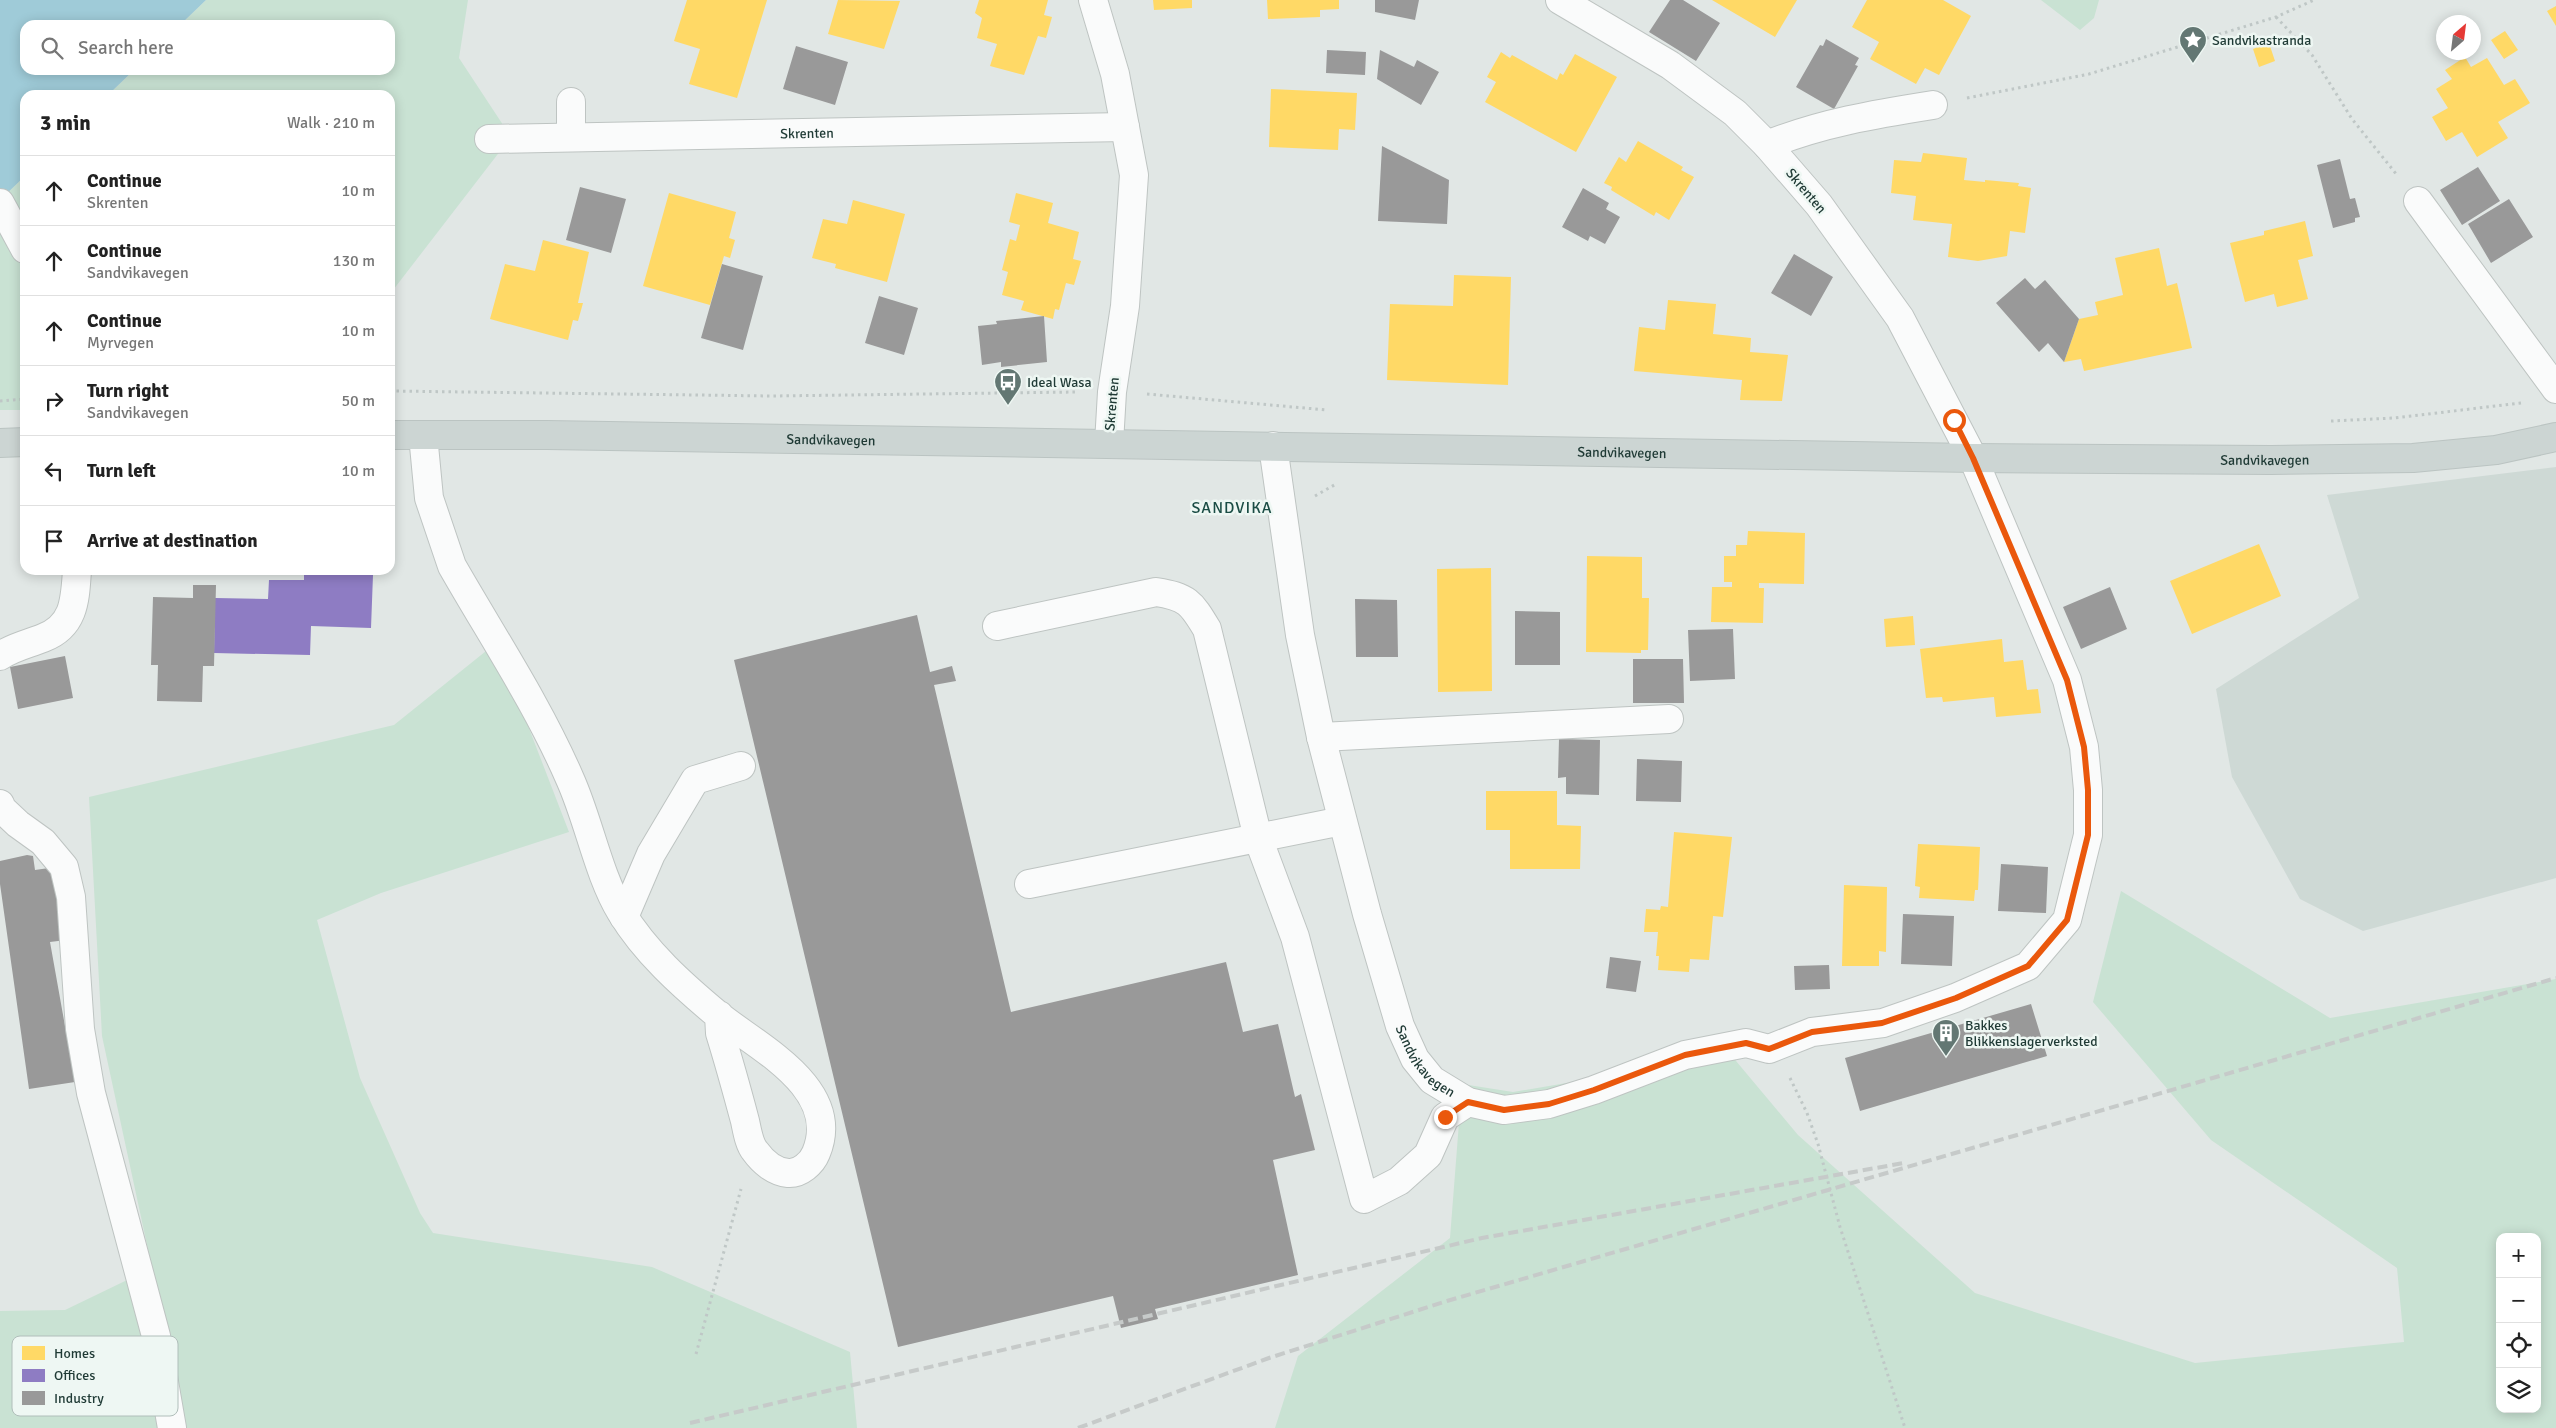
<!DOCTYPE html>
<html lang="en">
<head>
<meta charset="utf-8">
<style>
	:root { --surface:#fff; --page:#f6f6f6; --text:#222; --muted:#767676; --line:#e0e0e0 }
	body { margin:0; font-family:Signika,sans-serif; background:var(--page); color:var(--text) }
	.controls { position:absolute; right:15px; bottom:15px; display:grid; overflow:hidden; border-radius:10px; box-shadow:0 2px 12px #0003 }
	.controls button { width:45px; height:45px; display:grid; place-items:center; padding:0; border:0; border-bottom:1px solid var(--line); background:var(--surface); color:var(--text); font:25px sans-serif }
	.compass { position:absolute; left:2436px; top:15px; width:45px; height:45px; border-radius:50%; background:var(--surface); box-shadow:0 2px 12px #0003; rotate:28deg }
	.stop { position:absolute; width:15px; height:15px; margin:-11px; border:4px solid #ea580c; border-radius:50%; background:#fff }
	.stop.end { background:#ea580c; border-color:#fff; box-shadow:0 1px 5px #0008 }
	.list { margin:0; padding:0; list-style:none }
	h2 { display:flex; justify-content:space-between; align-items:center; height:65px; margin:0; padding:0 20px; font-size:21px }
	h2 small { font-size:16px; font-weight:400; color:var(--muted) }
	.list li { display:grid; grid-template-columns:32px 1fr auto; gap:15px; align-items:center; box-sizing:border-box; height:70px; padding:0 20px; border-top:1px solid var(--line) }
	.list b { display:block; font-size:19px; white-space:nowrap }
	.list p { margin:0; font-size:16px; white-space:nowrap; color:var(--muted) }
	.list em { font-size:16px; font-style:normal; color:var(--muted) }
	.icon { flex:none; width:28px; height:28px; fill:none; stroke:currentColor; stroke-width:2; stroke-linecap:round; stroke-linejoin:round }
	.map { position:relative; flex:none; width:2556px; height:1428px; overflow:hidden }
	.search { position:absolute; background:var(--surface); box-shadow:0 2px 12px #0003; left:20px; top:20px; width:375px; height:55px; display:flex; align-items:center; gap:12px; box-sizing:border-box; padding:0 18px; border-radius:15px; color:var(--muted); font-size:19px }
	.panel { position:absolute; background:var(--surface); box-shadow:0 2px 12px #0003; left:20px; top:90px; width:375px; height:485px; border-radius:15px }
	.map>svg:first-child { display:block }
	.built { fill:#ced9d5 }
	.green { fill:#c9e2d3; fill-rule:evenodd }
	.water { fill:#9fcbd8 }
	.homes { fill:#ffd966 }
	.offices { fill:#8e7cc3 }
	.industry { fill:#999 }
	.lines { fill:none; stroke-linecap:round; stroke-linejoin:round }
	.minor-casing { stroke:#bec4c2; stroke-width:30 }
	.major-casing { stroke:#bbc4c2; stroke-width:30 }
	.path { stroke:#bfc7c6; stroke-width:3; stroke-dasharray:2.5 4; stroke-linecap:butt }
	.minor { stroke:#fafbfb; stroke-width:28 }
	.major { stroke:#ccd5d3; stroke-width:28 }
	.rail { stroke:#c6cac9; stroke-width:4; stroke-dasharray:10 5; stroke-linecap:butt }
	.route { stroke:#ea580c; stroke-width:6 }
	.labels { text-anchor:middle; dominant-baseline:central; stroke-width:5; stroke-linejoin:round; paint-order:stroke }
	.poi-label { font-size:14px; fill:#1f3a35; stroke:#eef7f3; text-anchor:start }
	.street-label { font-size:14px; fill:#1f3a35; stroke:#eef7f3 }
	.quarter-label { font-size:16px; letter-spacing:1px; fill:#1b4d45; stroke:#eef7f3 }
	.key { fill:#eef7f3; stroke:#b0beba; stroke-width:1 }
	.key-label { font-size:14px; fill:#1f3a35 }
</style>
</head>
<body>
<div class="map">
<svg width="2556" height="1428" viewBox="0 0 2556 1428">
	<rect width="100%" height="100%" fill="#e1e7e5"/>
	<path class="built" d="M2556,467V878L2363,931L2300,899L2232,777L2216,689L2359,598L2327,495Z"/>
	<path class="green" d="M206,0H468L459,58L511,137L390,294V95H108L134,70H390V25H180Z
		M2041,0H2099L2094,18L2080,30Z
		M25,176V410H0V200Z
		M496,643L569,832L381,893L317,920L360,1078L420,1213L433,1233L652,1267L850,1352L857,1428H0V1311L65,1310L152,1268L102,1036L89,797L394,725Z
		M2121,891L2330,1018L2556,979V1428H1275L1298,1356L1450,1238L1462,1084L1513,1092L1731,1055L1798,1135L1975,1293L2195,1363L2404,1342L2397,1268L2211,1140L2093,1002ZM2500,1237H2537V1409H2500Z"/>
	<path class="water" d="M0,0H206L180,25H25V70H134L108,95H25V176L0,200Z"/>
	<path class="homes" d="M687,0H767L737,98L689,84L700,49L674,41Z
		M838,0L900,1L884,49L828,34Z
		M979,0H1048L1044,15L1052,17L1046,38L1038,36L1024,75L990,66L997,44L977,38L982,18L975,13Z
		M1153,0H1192V8L1154,10Z
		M1267,0H1339V9L1320,10V17L1268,19Z
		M1712,0H1797L1775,37Z
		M1867,0H1943L1971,16L1939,75L1925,68L1916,84L1870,59L1879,42L1852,27Z
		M2556,6V26L2547,11Z
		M2505,31L2518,50L2504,59L2491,40Z
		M2269,43L2275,61L2259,67L2253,49Z
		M1501,52L1510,58L1512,55L1557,80L1560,73L1563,75L1575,54L1617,77L1576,152L1485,102L1496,82L1487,77Z
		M2465,57L2471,67L2487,58L2504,85L2515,79L2530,103L2498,122L2508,138L2477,157L2462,132L2446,141L2432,117L2448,108L2436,89L2452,79L2445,70Z
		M1271,89L1357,93L1355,130L1339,129L1338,150L1269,147Z
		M1638,141L1683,167L1681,170L1694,177L1669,220L1656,212L1654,216L1611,190L1612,187L1604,183L1619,157L1626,162Z
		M1923,153L1967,158L1964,180L1985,182V180L2019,183L2018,186L2031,188L2025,233L2010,231L2007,256L1978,261L1948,257L1952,224L1913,220L1916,196L1891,193L1894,160L1921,162Z
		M669,193L736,212L729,238L735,240L730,258L724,256L710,305L643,286Z
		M1016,193L1053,203L1048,223L1079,232L1073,259L1081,261L1074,285L1066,283L1059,310L1055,309L1053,319L1021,310L1024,301L1002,295L1008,272L1002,270L1010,239L1016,241L1020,225L1009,222Z
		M853,200L905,214L887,282L835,268L836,264L812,258L823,219L847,224Z
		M2305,221L2313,256L2298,260L2308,299L2277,307L2274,294L2245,302L2230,243L2264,235V231Z
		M543,240L589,252L578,303H583L578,321L573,320L568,340L490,319L505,264L535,271Z
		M2159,248L2167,286L2177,283L2192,348L2084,371L2081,359L2064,362L2079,319L2098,315L2095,302L2123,295L2115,258Z
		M1454,275L1511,277L1508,385L1387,380L1390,304L1453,306Z
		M1668,300L1716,304L1713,334L1751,338L1750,352L1788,355L1782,401L1740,400L1742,380L1634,371L1639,327L1665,330Z
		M1748,531L1805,533L1804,584L1759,583V588H1764L1763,623L1711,622L1712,587H1732V582H1724V556H1736V545H1747Z
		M2259,544L2281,596L2192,634L2170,581Z
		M1587,556L1642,557V598H1649L1648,650H1641V653L1586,652Z
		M1491,568L1492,691L1438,692L1437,569Z
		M1913,616L1915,645L1886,647L1884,619Z
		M2002,639L2004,662L2023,660L2027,690L2038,689L2041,713L1996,717L1994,697L1943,702L1942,697L1926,698L1920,649Z
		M1486,791H1557V825L1581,826L1580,869H1510V830H1486Z
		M1674,832L1732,837L1723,917L1713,916L1709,960L1690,959L1689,972L1658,970L1659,956H1656L1658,932H1644L1646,909L1660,910L1661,906L1668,907Z
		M1918,844L1980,847L1978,890H1975L1974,901L1919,898L1920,887L1915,886Z
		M1844,885L1887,887L1886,952L1879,951V966H1842Z"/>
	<path class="offices" d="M304,573L373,575L371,628L311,626L310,655L214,653L215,598L268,599L269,580H304Z"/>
	<path class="industry" d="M1375,0H1419L1415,20L1375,12Z
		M1670,0H1683L1720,23L1696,61L1649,32Z
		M1826,39L1859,58L1855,65L1858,66L1834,109L1796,87L1820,45L1823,46Z
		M796,46L848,62L835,105L783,89Z
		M1327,50L1366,52L1365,75L1326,73Z
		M1380,50L1414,67L1417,60L1439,72L1421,105L1377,79Z
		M1382,146L1449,180L1447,224L1378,221Z
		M2340,159L2350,199L2355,198L2360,217L2355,218V222L2333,228L2317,165Z
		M2478,167L2500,201L2462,225L2440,190Z
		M580,187L626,199L611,253L566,240Z
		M1583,188L1609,203L1606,209L1620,217L1605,244L1590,236L1588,241L1562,227Z
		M2509,199L2533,237L2491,263L2468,224Z
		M1794,254L1833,277L1811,316L1771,293Z
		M722,264L763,276L743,350L701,338Z
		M2025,278L2035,289L2045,280L2079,319L2064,362L2048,343L2039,352L1996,303Z
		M879,296L918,308L904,355L865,343Z
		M1044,316L1047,362L1001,367V362L982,365L978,326L997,324L996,321Z
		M193,585H216L214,666H203L202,702L157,701L158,665H151L153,597L193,598Z
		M2110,587L2127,629L2081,649L2063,607Z
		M1355,599L1397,600L1398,657H1356Z
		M1515,611L1560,612V665H1515Z
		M917,615L930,672L952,666L956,681L934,685L1011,1012L1226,962L1243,1032L1278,1024L1295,1097L1301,1094L1315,1150L1273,1160L1298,1275L1155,1309L1158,1319L1121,1328L1113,1296L898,1347L734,660Z
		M1733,629L1735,679L1690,681L1688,630Z
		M65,656L73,698L18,709L10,667Z
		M1633,659H1683L1684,703H1633Z
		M1559,739L1600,740L1599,795L1566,794V777L1558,778Z
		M1637,759L1682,761L1681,802L1636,801Z
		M27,855L33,856L35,870L56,867L66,940L50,942L75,1082L29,1089L0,884V861Z
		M2001,864L2048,867L2046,913L1998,911Z
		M1903,914L1954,916L1952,966L1901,964Z
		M1610,957L1641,961L1636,992L1606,988Z
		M1829,965L1830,989L1795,990L1794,966Z
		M2031,1004L2047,1056L1860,1111L1845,1058Z"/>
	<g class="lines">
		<defs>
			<g id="minor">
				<path d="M1093,0L1115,74L1134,175L1125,306L1112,392L1109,443"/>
				<path d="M571,102V137"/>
				<path id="s1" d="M489,139L1125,127"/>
				<path d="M1767,145C1821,123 1876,114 1933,105"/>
				<path d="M2418,201L2556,389"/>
				<path d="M0,203L25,249"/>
				<path d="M423,435L429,498L452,566C492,636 538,705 570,779C589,821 598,874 621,912C645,952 682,985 718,1015C757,1047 843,1088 816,1153C812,1163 800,1174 788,1173C775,1172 763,1162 755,1151C749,1144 747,1130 745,1121C737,1091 729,1062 720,1033L719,1015"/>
				<path id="s2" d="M1273,446L1300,635L1321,737L1367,914L1400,1026L1415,1059L1432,1080L1468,1102L1504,1110L1549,1104L1594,1090L1685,1055L1746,1043L1769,1049L1812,1032L1883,1023L1955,998L2028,966L2067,920L2088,835V790L2084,747L2067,680L1973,458L1900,318L1819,205L1767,145L1735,113L1670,65L1560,0"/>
				<path d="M997,626L1156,592C1187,597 1191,602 1207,629L1258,838L1295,937L1364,1199L1399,1181L1428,1155L1445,1117L1468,1102"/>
				<path d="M0,656C13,647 28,644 43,638C75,626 75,599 77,570"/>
				<path d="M1321,737L1669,719"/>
				<path d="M0,804L2,809L18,824L43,842L64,867L71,897L80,1029L91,1093L156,1336L172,1428"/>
				<path d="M1029,884L1342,821"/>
				<path d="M624,917L651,854L695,780L741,766"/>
			</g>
			<g id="major">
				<path id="s3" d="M390,435H547L1973,458L2271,460L2413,458L2496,450L2556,437"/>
				<path d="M0,443L25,442"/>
			</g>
		</defs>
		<use href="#minor" class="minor-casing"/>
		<use href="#major" class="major-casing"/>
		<path class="path" d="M2276,17L2312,55L2352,119L2397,175
			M1967,98L2089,74L2276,17L2314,0
			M390,391L772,396L1076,392
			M1147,394L1327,410
			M0,401L25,399
			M2331,421L2394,418L2521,403
			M1315,496L1336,484
			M1790,1078L1807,1113L1818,1144L1840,1227L1905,1428
			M696,1354L741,1189"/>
		<use href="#minor" class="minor"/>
		<use href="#major" class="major"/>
		<path class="rail" d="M690,1423L1482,1238L1904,1163
			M1078,1428L1269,1358L1447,1301L2556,978"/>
	</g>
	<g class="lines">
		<path class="route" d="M1445,1117L1468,1102L1504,1110L1549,1104L1594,1090L1685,1055L1746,1043L1769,1049L1812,1032L1882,1023L1956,998L2028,966L2067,920L2088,835V790L2084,747L2067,680L1973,458L1954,420"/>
	</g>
	<defs>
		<symbol id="sight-pin" viewBox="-11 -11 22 30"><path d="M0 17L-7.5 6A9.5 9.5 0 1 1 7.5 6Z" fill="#637773" stroke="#eef7f3"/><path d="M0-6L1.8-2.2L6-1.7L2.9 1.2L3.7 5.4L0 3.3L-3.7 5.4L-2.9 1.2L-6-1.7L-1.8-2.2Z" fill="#fff"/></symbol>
		<symbol id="bus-pin" viewBox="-11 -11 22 30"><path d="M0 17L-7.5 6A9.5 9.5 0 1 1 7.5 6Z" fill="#637773" stroke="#eef7f3"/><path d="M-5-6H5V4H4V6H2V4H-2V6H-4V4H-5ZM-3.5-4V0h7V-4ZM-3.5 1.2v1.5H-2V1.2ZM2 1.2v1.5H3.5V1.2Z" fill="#fff"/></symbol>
		<symbol id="building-pin" viewBox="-11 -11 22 30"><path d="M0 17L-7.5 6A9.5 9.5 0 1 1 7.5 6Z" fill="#637773" stroke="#eef7f3"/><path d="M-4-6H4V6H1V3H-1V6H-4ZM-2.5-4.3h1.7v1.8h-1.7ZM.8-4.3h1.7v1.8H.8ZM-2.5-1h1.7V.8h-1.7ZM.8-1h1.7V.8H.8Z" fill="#fff"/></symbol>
	</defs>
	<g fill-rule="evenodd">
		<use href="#sight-pin" x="2177" y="24" width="32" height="43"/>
		<use href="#bus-pin" x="992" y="366" width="32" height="43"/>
		<use href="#building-pin" x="1930" y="1017" width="32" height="43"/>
	</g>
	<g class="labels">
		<g class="poi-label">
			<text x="2212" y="40">Sandvikastranda</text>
			<text x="1027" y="382">Ideal Wasa</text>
			<text x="1965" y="1025">Bakkes<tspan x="1965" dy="16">Blikkenslagerverksted</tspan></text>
		</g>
		<g class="street-label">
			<text stroke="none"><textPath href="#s1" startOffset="318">Skrenten</textPath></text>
			<text transform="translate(1806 191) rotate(50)">Skrenten</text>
			<text transform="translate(1112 404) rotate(-85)">Skrenten</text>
			<text stroke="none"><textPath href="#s3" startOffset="441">Sandvikavegen</textPath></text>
			<text stroke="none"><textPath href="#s3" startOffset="1232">Sandvikavegen</textPath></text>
			<text stroke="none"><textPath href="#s3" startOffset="1875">Sandvikavegen</textPath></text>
			<text stroke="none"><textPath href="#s2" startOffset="639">Sandvikavegen</textPath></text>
		</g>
		<g class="quarter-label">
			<text x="1232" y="508">SANDVIKA</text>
		</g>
	</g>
	<rect x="12" y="1336" width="166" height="80" rx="8" class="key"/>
	<rect x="22" y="1346" width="23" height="14" fill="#ffd966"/>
	<rect x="22" y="1369" width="23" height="13" fill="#8e7cc3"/>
	<rect x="22" y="1391" width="23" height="14" fill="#999"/>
	<g class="key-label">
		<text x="54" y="1358">Homes</text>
		<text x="54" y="1380">Offices</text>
		<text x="54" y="1403">Industry</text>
	</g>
</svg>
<div class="controls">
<button>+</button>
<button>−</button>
<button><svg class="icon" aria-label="locate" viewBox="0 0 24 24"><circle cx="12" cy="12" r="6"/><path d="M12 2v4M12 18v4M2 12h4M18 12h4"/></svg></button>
<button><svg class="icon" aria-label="layers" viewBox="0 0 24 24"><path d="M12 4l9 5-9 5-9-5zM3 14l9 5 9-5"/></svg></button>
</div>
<svg class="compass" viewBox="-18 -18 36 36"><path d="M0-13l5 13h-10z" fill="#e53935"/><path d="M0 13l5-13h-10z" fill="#767676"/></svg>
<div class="stop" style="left:1954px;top:420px"></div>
<div class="stop end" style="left:1445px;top:1117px"></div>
<div class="search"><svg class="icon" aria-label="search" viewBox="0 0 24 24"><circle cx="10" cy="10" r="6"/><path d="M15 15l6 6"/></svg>Search here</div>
<section class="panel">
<h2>3 min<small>Walk · 210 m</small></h2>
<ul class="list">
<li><svg class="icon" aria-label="ahead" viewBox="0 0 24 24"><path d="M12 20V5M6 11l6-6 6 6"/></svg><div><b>Continue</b><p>Skrenten</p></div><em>10 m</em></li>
<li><svg class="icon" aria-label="ahead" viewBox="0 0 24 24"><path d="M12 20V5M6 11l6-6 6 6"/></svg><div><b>Continue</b><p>Sandvikavegen</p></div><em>130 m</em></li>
<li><svg class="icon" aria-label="ahead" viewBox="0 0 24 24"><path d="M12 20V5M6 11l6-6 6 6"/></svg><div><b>Continue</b><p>Myrvegen</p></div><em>10 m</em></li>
<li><svg class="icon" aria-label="right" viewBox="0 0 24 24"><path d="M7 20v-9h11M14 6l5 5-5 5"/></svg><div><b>Turn right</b><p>Sandvikavegen</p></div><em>50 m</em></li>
<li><svg class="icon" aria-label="left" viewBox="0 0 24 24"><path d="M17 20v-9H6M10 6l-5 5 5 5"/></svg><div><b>Turn left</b></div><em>10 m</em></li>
<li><svg class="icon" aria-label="arrive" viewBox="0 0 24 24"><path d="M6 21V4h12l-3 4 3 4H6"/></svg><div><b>Arrive at destination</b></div></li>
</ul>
</section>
</div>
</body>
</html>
